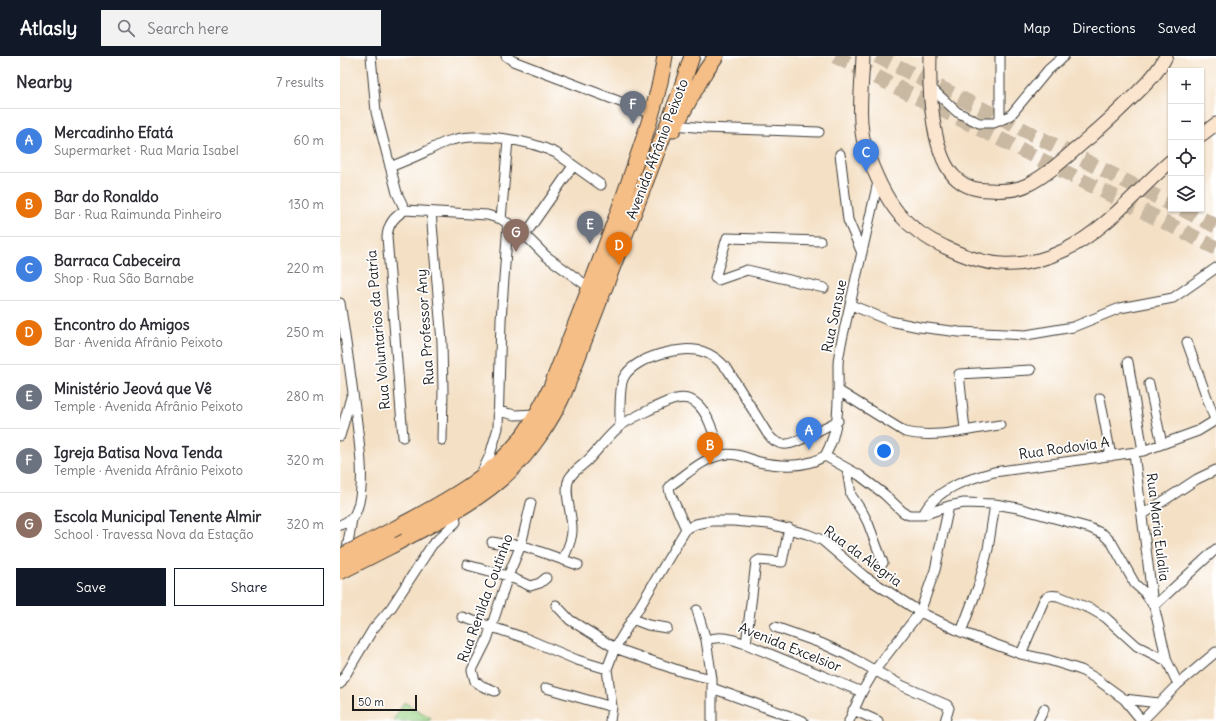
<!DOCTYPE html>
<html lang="en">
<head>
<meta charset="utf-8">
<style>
	:root { --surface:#fff; --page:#f2f2f3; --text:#2b2b33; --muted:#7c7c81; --line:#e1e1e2; --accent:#111827 }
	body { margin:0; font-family:Delius,sans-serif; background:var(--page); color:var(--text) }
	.controls { position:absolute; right:12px; top:12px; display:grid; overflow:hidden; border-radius:0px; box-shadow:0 1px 3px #0004 }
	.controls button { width:36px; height:36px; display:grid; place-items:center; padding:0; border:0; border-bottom:1px solid var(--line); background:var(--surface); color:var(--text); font:20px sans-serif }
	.scale { position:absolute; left:12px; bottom:10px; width:65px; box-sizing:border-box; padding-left:4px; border:2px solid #1c1c1c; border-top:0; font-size:11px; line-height:14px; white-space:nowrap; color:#1c1c1c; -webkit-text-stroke:3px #fff; paint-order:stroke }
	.you { position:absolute; left:544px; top:395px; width:14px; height:14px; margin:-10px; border:3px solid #fff; border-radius:50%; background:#1a73e8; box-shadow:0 0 0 6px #1a73e833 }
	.badge { display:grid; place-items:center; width:26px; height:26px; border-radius:50%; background:var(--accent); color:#fff; font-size:13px; font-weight:700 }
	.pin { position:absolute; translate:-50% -33px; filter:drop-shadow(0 1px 2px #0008) }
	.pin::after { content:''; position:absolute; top:21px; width:14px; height:12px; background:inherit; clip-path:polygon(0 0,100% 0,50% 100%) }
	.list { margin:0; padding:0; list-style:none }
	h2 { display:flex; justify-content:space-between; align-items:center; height:52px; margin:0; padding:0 16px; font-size:17px }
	h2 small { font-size:13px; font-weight:400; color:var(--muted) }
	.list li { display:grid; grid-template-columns:26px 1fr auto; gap:12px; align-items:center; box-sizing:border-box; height:64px; padding:0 16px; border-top:1px solid var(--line) }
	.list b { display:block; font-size:15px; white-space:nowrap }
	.list p { margin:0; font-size:13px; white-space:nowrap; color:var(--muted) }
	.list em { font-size:13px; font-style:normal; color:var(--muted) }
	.actions { display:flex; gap:8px; padding:12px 16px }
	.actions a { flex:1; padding:9px 0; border:1px solid var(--accent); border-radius:0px; text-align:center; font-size:14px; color:var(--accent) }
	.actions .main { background:var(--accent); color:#fff }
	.icon { flex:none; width:22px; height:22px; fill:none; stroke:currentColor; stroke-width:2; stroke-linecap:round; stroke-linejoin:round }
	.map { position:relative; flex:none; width:876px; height:665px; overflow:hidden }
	header { display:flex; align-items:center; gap:24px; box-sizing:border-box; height:56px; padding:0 20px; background:var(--accent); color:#fff }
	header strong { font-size:19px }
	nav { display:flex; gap:22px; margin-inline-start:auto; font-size:14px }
	.search { width:280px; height:36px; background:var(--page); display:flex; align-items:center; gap:10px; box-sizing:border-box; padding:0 14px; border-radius:0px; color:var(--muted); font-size:15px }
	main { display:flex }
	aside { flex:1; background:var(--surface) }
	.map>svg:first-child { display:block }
	.pitch { fill:#9dd588; stroke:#5c7852 }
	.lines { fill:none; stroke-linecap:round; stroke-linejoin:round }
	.primary-tunnel { stroke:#c9b9a3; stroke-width:15; stroke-dasharray:15 8; stroke-linecap:butt }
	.street-casing { stroke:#3c3935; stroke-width:11 }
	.secondary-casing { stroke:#3c3935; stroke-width:15 }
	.primary-casing { stroke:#3c3935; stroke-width:17 }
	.street { stroke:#fff; stroke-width:9 }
	.secondary { stroke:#fbe5cf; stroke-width:13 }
	.primary { stroke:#f5be86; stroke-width:15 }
	.primary-bridge-casing { stroke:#3c3935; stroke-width:17; stroke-linecap:butt }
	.primary-bridge { stroke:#f5be86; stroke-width:15 }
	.labels { text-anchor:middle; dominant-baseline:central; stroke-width:3.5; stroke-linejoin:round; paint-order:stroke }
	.street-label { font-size:14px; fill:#1c1c1c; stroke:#fff }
</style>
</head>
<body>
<header>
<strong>Atlasly</strong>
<div class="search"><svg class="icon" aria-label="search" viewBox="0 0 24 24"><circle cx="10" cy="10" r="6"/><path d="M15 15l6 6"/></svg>Search here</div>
<nav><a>Map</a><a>Directions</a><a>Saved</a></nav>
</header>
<main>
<aside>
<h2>Nearby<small>7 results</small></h2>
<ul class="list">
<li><span class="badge" style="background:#3f7fe0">A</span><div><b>Mercadinho Efatá</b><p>Supermarket · Rua Maria Isabel</p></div><em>60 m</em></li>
<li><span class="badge" style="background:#e8710a">B</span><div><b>Bar do Ronaldo</b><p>Bar · Rua Raimunda Pinheiro</p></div><em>130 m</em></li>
<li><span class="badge" style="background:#3f7fe0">C</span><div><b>Barraca Cabeceira</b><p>Shop · Rua São Barnabe</p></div><em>220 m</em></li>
<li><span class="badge" style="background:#e8710a">D</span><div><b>Encontro do Amigos</b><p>Bar · Avenida Afrânio Peixoto</p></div><em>250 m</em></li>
<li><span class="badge" style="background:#6b7280">E</span><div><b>Ministério Jeová que Vê</b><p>Temple · Avenida Afrânio Peixoto</p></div><em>280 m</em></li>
<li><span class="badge" style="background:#6b7280">F</span><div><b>Igreja Batisa Nova Tenda</b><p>Temple · Avenida Afrânio Peixoto</p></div><em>320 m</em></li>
<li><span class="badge" style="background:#8d6e63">G</span><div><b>Escola Municipal Tenente Almir</b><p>School · Travessa Nova da Estação</p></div><em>320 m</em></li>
</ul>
<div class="actions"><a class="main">Save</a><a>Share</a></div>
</aside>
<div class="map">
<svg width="876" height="665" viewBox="0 0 876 665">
	<rect width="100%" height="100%" fill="#fff"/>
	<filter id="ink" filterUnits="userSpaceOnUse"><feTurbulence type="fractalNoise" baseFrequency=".025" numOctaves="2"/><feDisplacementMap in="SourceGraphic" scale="8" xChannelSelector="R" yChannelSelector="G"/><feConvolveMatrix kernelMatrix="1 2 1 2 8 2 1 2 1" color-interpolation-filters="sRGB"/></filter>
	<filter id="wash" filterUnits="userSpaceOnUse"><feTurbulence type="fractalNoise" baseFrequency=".012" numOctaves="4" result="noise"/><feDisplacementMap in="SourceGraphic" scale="16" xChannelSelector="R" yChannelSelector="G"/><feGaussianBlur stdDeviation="0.9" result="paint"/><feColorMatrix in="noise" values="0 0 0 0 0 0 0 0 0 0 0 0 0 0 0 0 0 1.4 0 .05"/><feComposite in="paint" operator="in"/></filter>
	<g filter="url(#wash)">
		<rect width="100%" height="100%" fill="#f4e0c5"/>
		<path class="pitch" d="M64,646L91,662L89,665H53Z"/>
	</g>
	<g filter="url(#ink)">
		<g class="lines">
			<path class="primary-tunnel" d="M495,0L876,192
				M537,0L831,148
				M842,153L876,170"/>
			<defs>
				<path id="street" d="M31,0L36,56L57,137L65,154
					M166,0L173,5L312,58
					M660,0V65
					M590,31L617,56L639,67H654L670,60L708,14L724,0
					M336,69L364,72L479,76
					M500,98L508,164L522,197
					M50,111C62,106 75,101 87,95C95,91 103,86 112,84C141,76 189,84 216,97L261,129
					M91,156L102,286L103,335L102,384
					M161,163L168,84
					M185,179L233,110
					M375,222L387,182L480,185
					M378,224L407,214L484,232
					M0,247C6,284 11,322 16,359C19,385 26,429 17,453C14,463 8,465 0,469
					M511,249L550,265L579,271L619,276L686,279L733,271L780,252L833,242L876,212
					M847,286L875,364
					M788,306L803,395
					M809,328L822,388
					M499,335L565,376C596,383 629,373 660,369
					M760,342L771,400
					M158,355L175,359L197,358
					M280,370C280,359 279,329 284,321C295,301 343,288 364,296C374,299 382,307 388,314L427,377C440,396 455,387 472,378C480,374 489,369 498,365
					M625,374L619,318L691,314
					M0,380L11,341
					M63,381L47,181C48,168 54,161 65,154L147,159L161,163L185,179L206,200L250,232
					M794,397L813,548
					M485,400C501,371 498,341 498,309C498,302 500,295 501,288L538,126
					M507,413L511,439L523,457L528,467L543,507
					M141,418L150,399L158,372L161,264L168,167
					M583,459C595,433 628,423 654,416L803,395L858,375L876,364
					M802,459L857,423L876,414
					M346,473L330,437L329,432L331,429C346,419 362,403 381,399C394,396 407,402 419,406C434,409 456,411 471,406C476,405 480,402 485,400L519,419L544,438L563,456L569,459H583L609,450L624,447L655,448L678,452L750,472L763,478L772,487L795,528L804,536L814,550L827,605L838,628
					M346,473L356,468L371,465H393L429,468L467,478L482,484L524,520L580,556L621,576L681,598L709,604L741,614L755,622L784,643L802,665
					M152,486L163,488L181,489L238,509
					M6,499L12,463
					M223,503C227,494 232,485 232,475C233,460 223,436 229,423C233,415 242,410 248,404C259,393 267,381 279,371C287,364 326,345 336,343C340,342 345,342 348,343C368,348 375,383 380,399
					M127,509L168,520L190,530L200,527L206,522
					M216,549L230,564L275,592L343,616L372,623
					M814,550L876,493
					M357,554L366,584L372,623V665
					M122,561L185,582L237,604L267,613
					M292,563L308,569L327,572
					M435,571L483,588L507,599L563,630L607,649L609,652L605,665
					M621,576L638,531L648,493L655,448
					M366,584C381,579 392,583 406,588L522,636
					M406,588L416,506L419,504L442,506L449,472
					M681,598L704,544C708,539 712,539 718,540L751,553L765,561L797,590L827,605
					M0,628L33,573L51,552L92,489L116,466L114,456
					M206,632L272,651
					M372,632L463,665
					M155,635L142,630L135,625L132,614L147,584L168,520L181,489L191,447
					M784,643L819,647
					M513,654L538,665
					M270,665L272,651L267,613L275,592L346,473
					M509,665L522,636L535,614L580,556L595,514L609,450
					M698,665L704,653
					M802,665L838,628L876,596"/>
				<path id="secondary" d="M523,0C522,30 517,62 525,91C533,114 543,139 559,158C572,173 587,183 605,191C648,212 681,215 725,194C766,174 797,134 831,105
					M590,0C589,32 591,103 618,124C627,132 637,134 649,134C662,135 675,135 687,129C710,118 730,97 750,81C766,67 781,53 796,38C808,26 819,15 826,0
					M861,79L876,68"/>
				<path id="primary" d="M333,74L366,14L376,0
					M58,471C104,446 154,421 185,377C195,362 203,347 211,331C239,259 268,188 293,114C306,77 319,39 325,0
					M53,489C93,467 137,447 170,415C191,395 212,364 224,337L339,39L352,0"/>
			</defs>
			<use href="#street" class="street-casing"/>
			<use href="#secondary" class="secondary-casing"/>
			<use href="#primary" class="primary-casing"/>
			<use href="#street" class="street"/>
			<use href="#secondary" class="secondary"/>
			<use href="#primary" class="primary"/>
			<defs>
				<path id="primary-bridge" d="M0,501L58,471
					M0,516L53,489"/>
			</defs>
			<use href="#primary-bridge" class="primary-bridge-casing"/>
			<use href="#primary-bridge" class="primary-bridge"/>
		</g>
	</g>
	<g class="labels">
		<g class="street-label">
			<text transform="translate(317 93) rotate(-69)">Avenida Afrânio Peixoto</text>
			<text transform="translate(494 260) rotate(-78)">Rua Sansue</text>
			<text transform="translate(85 271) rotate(-94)">Rua Professor Any</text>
			<text transform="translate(38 274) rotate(-95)">Rua Voluntarios da Patría</text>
			<text transform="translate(724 392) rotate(-8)">Rua Rodovia A</text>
			<text transform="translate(818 471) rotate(83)">Rua Maria Eulalia</text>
			<text transform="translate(523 500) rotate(36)">Rua da Alegria</text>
			<text transform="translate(145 542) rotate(-70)">Rua Renilda Coutinho</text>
			<text transform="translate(450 591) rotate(22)">Avenida Excelsior</text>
		</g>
	</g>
</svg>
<div class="controls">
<button>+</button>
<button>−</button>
<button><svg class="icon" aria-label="locate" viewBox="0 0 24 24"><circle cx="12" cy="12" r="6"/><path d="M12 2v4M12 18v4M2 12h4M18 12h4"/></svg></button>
<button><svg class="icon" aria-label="layers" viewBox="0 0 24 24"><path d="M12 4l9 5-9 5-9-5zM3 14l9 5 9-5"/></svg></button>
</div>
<div class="scale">50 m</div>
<div class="you"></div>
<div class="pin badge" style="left:469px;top:394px;background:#3f7fe0">A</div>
<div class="pin badge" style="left:370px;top:409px;background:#e8710a">B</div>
<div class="pin badge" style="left:526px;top:116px;background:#3f7fe0">C</div>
<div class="pin badge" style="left:279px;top:209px;background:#e8710a">D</div>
<div class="pin badge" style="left:250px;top:188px;background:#6b7280">E</div>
<div class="pin badge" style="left:293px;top:68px;background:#6b7280">F</div>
<div class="pin badge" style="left:176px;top:196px;background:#8d6e63">G</div>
</div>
</main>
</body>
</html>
